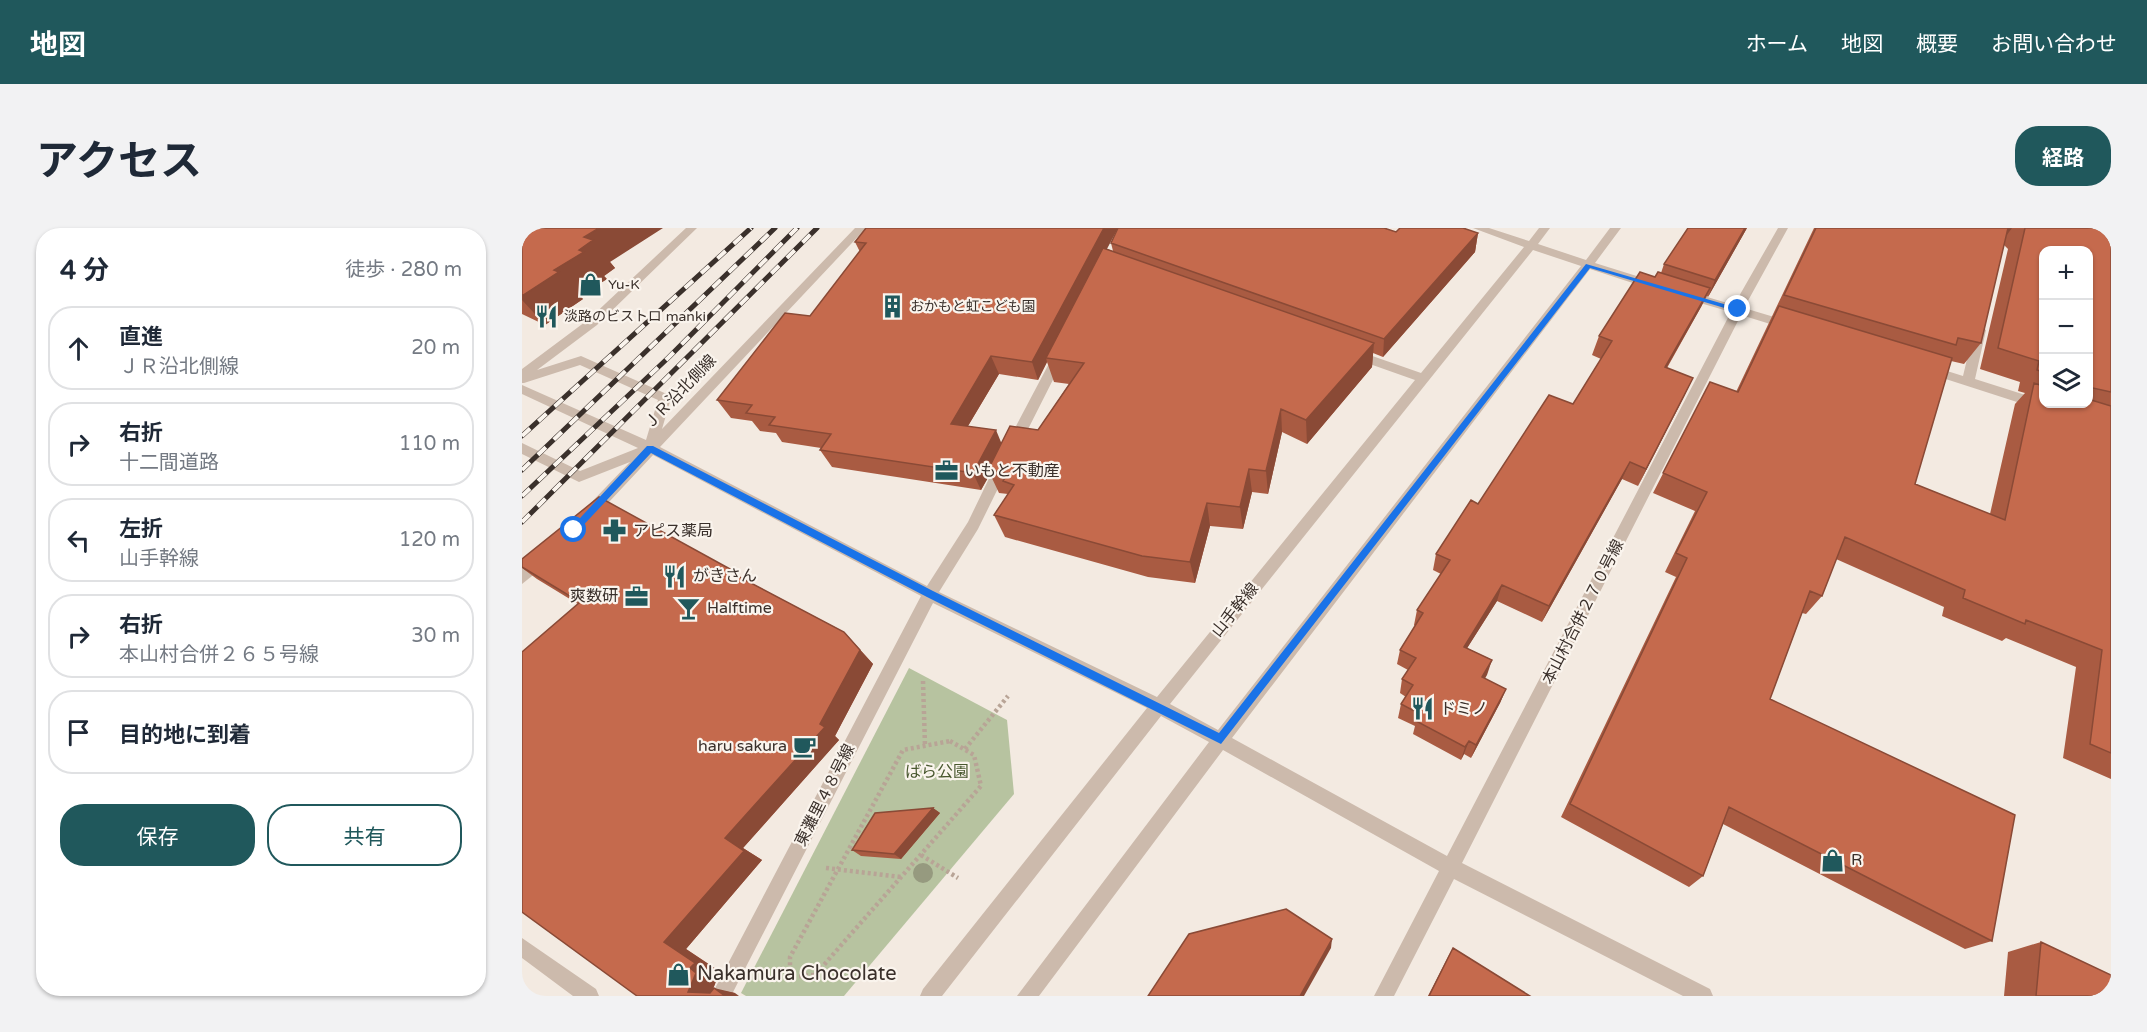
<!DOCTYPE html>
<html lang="ja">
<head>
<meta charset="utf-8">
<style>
	:root { --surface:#fff; --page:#f2f2f3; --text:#1f2937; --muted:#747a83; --line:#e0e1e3; --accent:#20585c }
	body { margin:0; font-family:"Varela Round","Noto Sans JP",sans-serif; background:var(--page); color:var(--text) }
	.controls { position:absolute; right:18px; top:18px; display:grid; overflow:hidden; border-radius:12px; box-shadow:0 2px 4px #0004 }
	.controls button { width:54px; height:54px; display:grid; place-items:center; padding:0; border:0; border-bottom:2px solid var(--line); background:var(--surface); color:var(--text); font:30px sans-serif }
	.stop { position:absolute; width:18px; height:18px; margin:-14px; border:4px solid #1a73e8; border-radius:50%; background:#fff }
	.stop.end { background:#1a73e8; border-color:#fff; box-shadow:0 2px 6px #0008 }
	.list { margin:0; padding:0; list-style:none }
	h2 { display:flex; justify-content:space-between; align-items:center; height:78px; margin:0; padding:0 24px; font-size:26px }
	h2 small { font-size:20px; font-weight:400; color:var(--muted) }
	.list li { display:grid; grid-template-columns:39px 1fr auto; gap:18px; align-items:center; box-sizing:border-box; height:84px; margin:0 12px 12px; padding:0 12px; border:2px solid var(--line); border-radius:24px }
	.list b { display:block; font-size:22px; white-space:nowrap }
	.list p { margin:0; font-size:20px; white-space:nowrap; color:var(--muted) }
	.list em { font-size:20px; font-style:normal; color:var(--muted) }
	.actions { display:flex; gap:12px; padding:18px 24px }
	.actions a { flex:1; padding:14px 0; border:2px solid var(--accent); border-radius:24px; text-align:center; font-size:21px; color:var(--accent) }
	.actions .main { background:var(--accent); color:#fff }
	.icon { flex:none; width:33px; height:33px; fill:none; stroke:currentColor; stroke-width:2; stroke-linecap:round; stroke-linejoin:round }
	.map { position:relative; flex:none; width:1589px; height:768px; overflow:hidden; border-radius:24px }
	header { display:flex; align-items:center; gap:36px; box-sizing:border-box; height:84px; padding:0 30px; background:var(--accent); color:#fff }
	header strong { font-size:28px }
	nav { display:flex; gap:33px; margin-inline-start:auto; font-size:21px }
	.intro { display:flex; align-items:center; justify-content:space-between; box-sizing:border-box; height:144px; padding:0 36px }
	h1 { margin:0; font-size:42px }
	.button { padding:15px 27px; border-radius:24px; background:var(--accent); color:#fff; font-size:21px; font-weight:700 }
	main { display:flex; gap:36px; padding:0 36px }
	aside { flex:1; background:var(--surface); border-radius:24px; box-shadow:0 2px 4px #0004 }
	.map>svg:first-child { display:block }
	.green { fill:#b7c3a0 }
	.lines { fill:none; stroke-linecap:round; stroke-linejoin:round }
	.path { stroke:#b8a496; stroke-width:4.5; stroke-dasharray:3 3; stroke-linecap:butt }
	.minor { fill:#ccbaac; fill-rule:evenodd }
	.rail-casing { stroke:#3a302b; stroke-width:5 }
	.rail { stroke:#faf4ed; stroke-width:4; stroke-dasharray:11; stroke-linecap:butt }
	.tree { fill:#969a7f }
	.wall { fill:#a95b42; fill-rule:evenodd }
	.shaded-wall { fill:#8a4a36 }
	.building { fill:#c56a4d; stroke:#8a4a36; stroke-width:1.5 }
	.route { fill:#1a73e8 }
	.labels { text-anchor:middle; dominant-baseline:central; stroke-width:4.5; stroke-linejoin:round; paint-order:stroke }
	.far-poi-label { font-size:14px; fill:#3a302b; stroke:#faf4ed; text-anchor:start }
	.street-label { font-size:16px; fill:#3a302b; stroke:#faf4ed }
	.poi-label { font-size:16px; fill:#3a302b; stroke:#faf4ed; text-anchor:start }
	.park-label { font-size:16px; fill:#49582f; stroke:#faf4ed }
	.near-poi-label { font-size:20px; fill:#3a302b; stroke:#faf4ed; text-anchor:start }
</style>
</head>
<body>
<header>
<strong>地図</strong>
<nav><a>ホーム</a><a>地図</a><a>概要</a><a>お問い合わせ</a></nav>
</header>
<div class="intro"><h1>アクセス</h1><a class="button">経路</a></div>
<main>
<aside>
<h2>4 分<small>徒歩 · 280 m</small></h2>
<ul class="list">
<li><svg class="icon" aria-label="ahead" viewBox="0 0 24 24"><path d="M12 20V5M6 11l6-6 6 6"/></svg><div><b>直進</b><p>ＪＲ沿北側線</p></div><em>20 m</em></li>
<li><svg class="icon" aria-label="right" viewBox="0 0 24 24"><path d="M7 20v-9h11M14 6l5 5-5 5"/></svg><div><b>右折</b><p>十二間道路</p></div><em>110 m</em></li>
<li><svg class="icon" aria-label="left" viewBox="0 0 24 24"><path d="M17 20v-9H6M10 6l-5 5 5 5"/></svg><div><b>左折</b><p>山手幹線</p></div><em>120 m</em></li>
<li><svg class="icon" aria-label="right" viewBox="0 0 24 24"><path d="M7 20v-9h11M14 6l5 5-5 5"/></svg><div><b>右折</b><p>本山村合併２６５号線</p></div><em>30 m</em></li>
<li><svg class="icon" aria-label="arrive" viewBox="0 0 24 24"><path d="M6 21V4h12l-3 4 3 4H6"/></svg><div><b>目的地に到着</b></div></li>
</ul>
<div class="actions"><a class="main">保存</a><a>共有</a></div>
</aside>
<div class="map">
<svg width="1589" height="768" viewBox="0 0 1589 768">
	<rect width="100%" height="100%" fill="#f3eae1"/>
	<path class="green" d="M387,440L485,492L492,566L322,768H224L219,765Z"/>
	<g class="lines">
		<path class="path" d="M401,453L403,518
			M428,513L452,527L459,558L293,747L268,749V729L381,522Z
			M443,521L486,468
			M399,627L436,650
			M304,640L379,649"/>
		<path class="minor" d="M164,0H175L75,97L15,142L59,128L147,167L149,170L140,201L333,0H344L138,219L405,358L446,294L475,234H485L487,238L456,301L417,364L635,469L893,152L828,129V123H836L899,145L1002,19L951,0H967L1007,13L1017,0H1028L1016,16L1064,32L1088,0H1099L1073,35L1137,55V61H1129L1068,41L710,510L925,628L1209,84L1161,70L1159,67L1165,63L1212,77L1256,0H1266L1222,80L1272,95L1274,98L1268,102L1219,87L940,635L1188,761L1191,768H1161L932,651L872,768H852L917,643L701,522L517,768H495L687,514L639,488L420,768H398L401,761L625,480L411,375L209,768H189L399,368L131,227L72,290H62L60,286L62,282L108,234L57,254L0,226V215L58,243L116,220L0,166V157L124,212L136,172L58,137L2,155H0V141L67,91ZM1011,22L1059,38L696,502L648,476Z
			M1458,98L1464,102L1453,151L1522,173V179L1517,181L1402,144L1400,141L1406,137L1441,148L1452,102Z
			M538,122L544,126L498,217L491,222L486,220L484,217L532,126Z
			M20,326L25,328L27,332L25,336L0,356V341Z
			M0,710L74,761L77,768H51L0,730Z"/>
		<defs>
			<path id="rail" d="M0,208L229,0
				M0,242L253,0
				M0,268L147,129L275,0
				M0,294L295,0"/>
		</defs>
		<use href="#rail" class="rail-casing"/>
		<use href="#rail" class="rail"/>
	</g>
	<circle class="tree" cx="401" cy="645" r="10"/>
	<path class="wall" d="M0,0L88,34L93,40L82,48L85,51L58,68L61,71L23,97L0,86Z
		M1225,0L1186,69L1185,68L1179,79L1145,140L1171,150L1116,258L1100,251L1020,394L975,373L945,420L970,432L962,451L984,461L978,475L949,530L942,526L939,532L891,506L893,498L876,490L879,476L884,469L878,465L880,451L886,442L875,436L878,422L893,398L892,397L895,382L919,346L911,342L914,326L956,276L1051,176L1079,131L1070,127L1077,108L1133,49L1139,45L1142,36Z
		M1292,0H1589V551L1541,530L1554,439L1484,410L1480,413L1420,388L1422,379L1314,331L1300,368L1284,386L1280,385L1248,471L1470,713L1443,721L1201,596L1181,648L1167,659L1039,589L1154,349L1143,344L1173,283L1131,265L1188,154L1214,164ZM1482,17L1486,21L1458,141L1498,154L1496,163L1503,165L1493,176L1468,286L1393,256L1429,133L1442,136L1459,115ZM1521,22H1566V176H1521Z
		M874,4L956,5L953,24L861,129L851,125L850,139L785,216L760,204L746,266L730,264L721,301L688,298L673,355L626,349L483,309L472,287L486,266L477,265L468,246L459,262L310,239L298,222L299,220L260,214L254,205L238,203L230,193L209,190L195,172L288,88L338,24L333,14L585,21L591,23L589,15ZM525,134L532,154L547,156L516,202L480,215L446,198L477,146L516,152Z
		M0,331L208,341L216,348L322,404L351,436L313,508L317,512L221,620L240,632L164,721L194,741L189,746L195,751L191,761L213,765L115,768L56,376L15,351L0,340Z
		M411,580L418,585L379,631L339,628L330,622Z
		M1519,714L1589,768H1482L1486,724Z
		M931,720L1008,768H906L927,727Z"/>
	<path class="shaded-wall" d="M77,0H141L88,34L93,40L82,48L85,51L58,68L61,71L23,97L0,72V68L57,22L62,9Z
		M582,0H596L527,131L524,130L525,134L516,152L510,134Z
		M1223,0H1225L1186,69L1193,52Z
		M1484,0H1490L1479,15Z
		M956,5L953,24L861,129L862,111Z
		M1188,60L1179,79L1134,158L1143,139Z
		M852,115L850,139L785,216L784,192Z
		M469,128L477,146L437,213L429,196Z
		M1171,150L1162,169L1116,258L1124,241Z
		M759,181L760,204L746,266L744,243Z
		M474,202L481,219L466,242L468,246L459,262L451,245Z
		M1108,234L1100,251L1020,394L1027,378Z
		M727,241L730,264L721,301L718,279Z
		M685,275L688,298L673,355L668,334Z
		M208,341L223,356L206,343Z
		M980,357L975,373L937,433L942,419Z
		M322,404L351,436L313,508L317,512L221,620L240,632L164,721L194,741L189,746L195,751L188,768L166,764L168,740L142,714L203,610L298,496Z
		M970,432L965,447L955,464L960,449Z
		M984,461L978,475L949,530L954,517Z
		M947,513L942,526L939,532L943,519Z
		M411,580L418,585L379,631L372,626Z
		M810,711L809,720L782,768H778Z
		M192,760L213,765L217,768H203Z"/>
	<path class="building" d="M0,0H77L62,9L71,12L57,22L62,24L32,42L37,44L0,68Z
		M344,0H582L510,134L469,128L429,196L474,202L451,245L298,222L309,206L247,197L253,189L224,185L230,177L195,172L263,85L288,88L344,15L333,14Z
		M596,0H862L874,4L878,0H941L956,5L862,111L589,15Z
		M1166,0H1223L1193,52L1142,36Z
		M1294,0H1486L1459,115L1436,110L1434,117L1262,67Z
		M1503,0H1589V164L1566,159V22H1521V144L1515,142L1517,133L1476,120Z
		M581,20L852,115L784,192L759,181L744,243L727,241L718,279L685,275L668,334L620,328L472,287L492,257L481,253L486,245L466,242L488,198L516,202L562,135L524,130Z
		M1118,44L1133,49L1136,44L1188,60L1143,139L1171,150L1124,241L1108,234L1027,378L980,357L942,419L970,432L960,449L984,461L954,517L947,513L943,519L894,493L898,486L879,476L891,457L880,451L894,430L878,422L901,385L895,382L928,332L914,326L949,272L956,276L1027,167L1051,176L1090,113L1077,108Z
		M1257,78L1430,130L1393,256L1483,292L1512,155L1521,158V176H1566V171L1589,178V525L1568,516L1580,422L1504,392L1503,396L1441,370L1443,362L1323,309L1300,368L1288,363L1248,471L1493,587L1470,713L1207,579L1181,648L1048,576L1165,330L1154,325L1185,264L1141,245L1188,154L1216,164Z
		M77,269L208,341L206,343L322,404L338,422L298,496L303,499L203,610L222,623L142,714L173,735L168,740L174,745L166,764L188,765L192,760L203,768H115L0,684V424L58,374L0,339V331Z
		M411,580L372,626L330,622L353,585Z
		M764,681L810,711L778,768H626L667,706Z
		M1519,714L1589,747V768H1514Z
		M931,720L1008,768H907Z"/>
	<path class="route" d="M1064,36L1219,81L1216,84L1068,40L699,516L405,369L129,225L55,304L47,302L125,218H131L411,363L697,505Z"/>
	<defs>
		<symbol id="shop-bare" viewBox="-9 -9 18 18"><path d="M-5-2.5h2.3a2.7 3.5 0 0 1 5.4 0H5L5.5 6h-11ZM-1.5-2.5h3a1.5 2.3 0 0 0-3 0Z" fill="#20585c" stroke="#faf4ed" stroke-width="2.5" paint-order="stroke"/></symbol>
		<symbol id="building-bare" viewBox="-9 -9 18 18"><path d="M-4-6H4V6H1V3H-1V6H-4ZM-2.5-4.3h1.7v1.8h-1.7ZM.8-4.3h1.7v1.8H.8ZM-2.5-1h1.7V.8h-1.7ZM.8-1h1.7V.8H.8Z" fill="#20585c" stroke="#faf4ed" stroke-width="2.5" paint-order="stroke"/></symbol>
		<symbol id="restaurant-bare" viewBox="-9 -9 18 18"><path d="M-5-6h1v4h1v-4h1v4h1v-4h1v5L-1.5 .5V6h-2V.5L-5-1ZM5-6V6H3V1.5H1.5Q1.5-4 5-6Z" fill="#20585c" stroke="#faf4ed" stroke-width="2.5" paint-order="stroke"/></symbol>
		<symbol id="office-bare" viewBox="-9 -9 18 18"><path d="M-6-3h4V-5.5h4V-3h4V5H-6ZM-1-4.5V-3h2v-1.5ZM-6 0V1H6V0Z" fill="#20585c" stroke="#faf4ed" stroke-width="2.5" paint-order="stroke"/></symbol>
		<symbol id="pharmacy-bare" viewBox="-9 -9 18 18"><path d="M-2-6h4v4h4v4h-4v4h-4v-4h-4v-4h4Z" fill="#20585c" stroke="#faf4ed" stroke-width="2.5" paint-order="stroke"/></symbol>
		<symbol id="bar-bare" viewBox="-9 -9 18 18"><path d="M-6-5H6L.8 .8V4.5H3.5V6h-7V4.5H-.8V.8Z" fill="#20585c" stroke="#faf4ed" stroke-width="2.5" paint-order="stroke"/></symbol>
		<symbol id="cafe-bare" viewBox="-9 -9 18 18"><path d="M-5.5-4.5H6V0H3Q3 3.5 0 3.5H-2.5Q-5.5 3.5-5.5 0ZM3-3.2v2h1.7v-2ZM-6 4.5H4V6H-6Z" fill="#20585c" stroke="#faf4ed" stroke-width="2.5" paint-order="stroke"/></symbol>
	</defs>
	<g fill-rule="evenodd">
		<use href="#shop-bare" x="52" y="40" width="33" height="33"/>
		<use href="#building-bare" x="354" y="62" width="33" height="33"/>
		<use href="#restaurant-bare" x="8" y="72" width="33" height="33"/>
		<use href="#office-bare" x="408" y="226" width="33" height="33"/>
		<use href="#pharmacy-bare" x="76" y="286" width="33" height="33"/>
		<use href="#restaurant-bare" x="136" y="332" width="33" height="33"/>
		<use href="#office-bare" x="98" y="352" width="33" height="33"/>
		<use href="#bar-bare" x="150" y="364" width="33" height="33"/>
		<use href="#restaurant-bare" x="884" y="464" width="33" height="33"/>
		<use href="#cafe-bare" x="266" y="502" width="33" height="33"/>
		<use href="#shop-bare" x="1294" y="616" width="33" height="33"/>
		<use href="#shop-bare" x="140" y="730" width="33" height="33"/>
	</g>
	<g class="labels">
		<g class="far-poi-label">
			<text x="86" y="56">Yu-K</text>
			<text x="388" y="78">おかもと虹こども園</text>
			<text x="42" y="88">淡路のビストロ manki</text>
		</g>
		<g class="street-label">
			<text transform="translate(158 164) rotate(-46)">ＪＲ沿北側線</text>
			<text transform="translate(713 382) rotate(-51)">山手幹線</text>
			<text transform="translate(1061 384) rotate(-63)">本山村合併２７０号線</text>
			<text transform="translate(303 567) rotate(-63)">東灘里４８号線</text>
		</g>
		<g class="poi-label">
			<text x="442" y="243">いもと不動産</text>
			<text x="111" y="303">アピス薬局</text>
			<text x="171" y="348">がきさん</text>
			<text x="96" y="368" text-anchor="end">爽数研</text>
			<text x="185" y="380">Halftime</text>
			<text x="918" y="481">ドミノ</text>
			<text x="265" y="518" text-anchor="end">haru sakura</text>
			<text x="1329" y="632">R</text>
		</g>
		<g class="park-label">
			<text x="415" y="544">ばら公園</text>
		</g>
		<g class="near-poi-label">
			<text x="175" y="746">Nakamura Chocolate</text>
		</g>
	</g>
</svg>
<div class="controls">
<button>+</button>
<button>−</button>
<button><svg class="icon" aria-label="layers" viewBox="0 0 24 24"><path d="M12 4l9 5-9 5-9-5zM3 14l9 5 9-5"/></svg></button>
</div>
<div class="stop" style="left:52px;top:302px"></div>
<div class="stop end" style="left:1216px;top:81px"></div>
</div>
</main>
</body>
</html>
